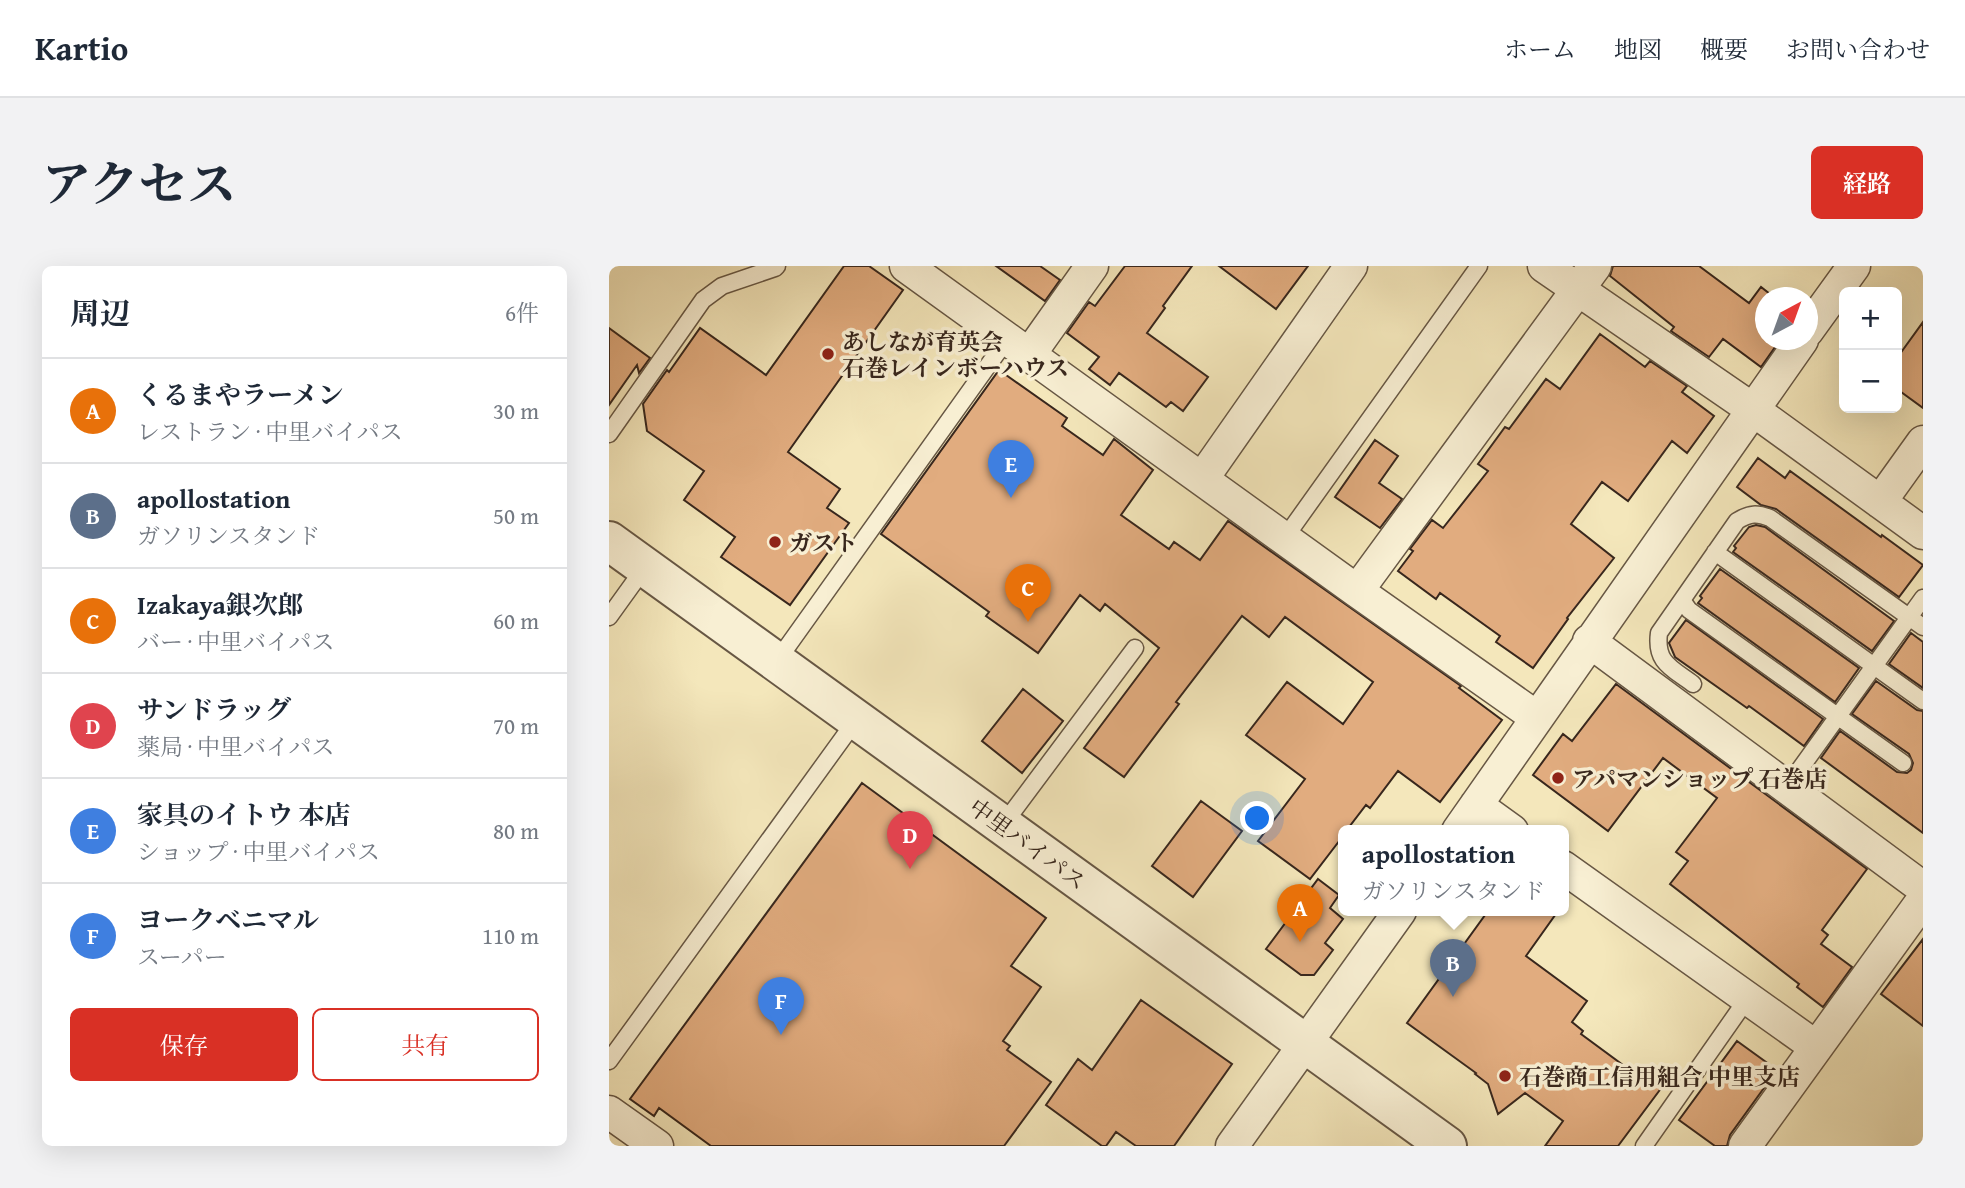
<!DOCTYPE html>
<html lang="ja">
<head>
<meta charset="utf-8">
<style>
	:root { --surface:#fff; --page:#f2f2f3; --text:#1f2937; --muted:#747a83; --line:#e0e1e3; --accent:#d93025 }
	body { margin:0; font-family:"Gentium Book Plus","Noto Serif JP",serif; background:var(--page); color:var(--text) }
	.controls { position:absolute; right:21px; top:21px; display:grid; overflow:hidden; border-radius:10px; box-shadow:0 7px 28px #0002 }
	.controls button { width:63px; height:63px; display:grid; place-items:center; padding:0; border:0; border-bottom:2px solid var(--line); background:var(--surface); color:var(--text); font:35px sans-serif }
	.compass { position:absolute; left:1146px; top:21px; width:63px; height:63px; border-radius:50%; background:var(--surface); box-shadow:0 7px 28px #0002; rotate:41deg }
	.you { position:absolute; left:649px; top:553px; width:24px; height:24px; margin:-18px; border:5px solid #fff; border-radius:50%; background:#1a73e8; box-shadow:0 0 0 10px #1a73e833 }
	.badge { display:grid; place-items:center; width:46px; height:46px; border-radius:50%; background:var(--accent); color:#fff; font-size:23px; font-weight:700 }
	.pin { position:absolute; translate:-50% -58px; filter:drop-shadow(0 2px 4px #0008) }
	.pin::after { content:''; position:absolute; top:37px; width:24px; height:21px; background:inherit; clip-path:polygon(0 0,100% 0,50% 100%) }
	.popup { position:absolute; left:729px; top:559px; width:231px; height:91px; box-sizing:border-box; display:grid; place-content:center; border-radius:10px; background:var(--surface); filter:drop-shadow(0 2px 5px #0005); font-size:23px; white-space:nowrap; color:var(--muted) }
	.popup b { font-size:26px; color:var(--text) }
	.popup::after { content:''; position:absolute; left:50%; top:100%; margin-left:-14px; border:14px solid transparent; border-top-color:var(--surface) }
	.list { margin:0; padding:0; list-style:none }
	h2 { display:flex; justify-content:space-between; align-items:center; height:91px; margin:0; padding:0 28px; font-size:30px }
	h2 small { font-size:23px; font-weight:400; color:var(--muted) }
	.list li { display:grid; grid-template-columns:46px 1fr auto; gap:21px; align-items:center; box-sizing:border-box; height:105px; padding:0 28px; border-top:2px solid var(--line) }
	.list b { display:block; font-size:26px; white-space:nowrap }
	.list p { margin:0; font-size:23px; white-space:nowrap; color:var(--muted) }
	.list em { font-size:23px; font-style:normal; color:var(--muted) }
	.actions { display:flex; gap:14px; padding:21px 28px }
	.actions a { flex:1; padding:16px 0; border:2px solid var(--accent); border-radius:10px; text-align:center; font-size:24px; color:var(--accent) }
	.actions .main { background:var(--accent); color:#fff }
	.map { position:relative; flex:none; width:1314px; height:880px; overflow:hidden; border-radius:10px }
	header { display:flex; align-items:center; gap:42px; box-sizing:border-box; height:98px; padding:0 35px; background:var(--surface); border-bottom:2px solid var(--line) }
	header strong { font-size:33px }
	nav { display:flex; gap:38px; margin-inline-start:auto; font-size:24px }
	.intro { display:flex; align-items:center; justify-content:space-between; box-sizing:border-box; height:168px; padding:0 42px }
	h1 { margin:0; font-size:49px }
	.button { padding:18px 32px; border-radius:10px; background:var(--accent); color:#fff; font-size:24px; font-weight:700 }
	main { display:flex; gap:42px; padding:0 42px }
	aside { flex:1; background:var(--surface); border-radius:10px; box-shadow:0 7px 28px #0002 }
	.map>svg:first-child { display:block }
	.building { fill:#e1ac7f; stroke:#38271d; stroke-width:2 }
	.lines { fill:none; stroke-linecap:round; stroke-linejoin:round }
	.service-casing { stroke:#675744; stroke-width:19 }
	.minor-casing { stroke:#675744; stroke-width:35 }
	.tertiary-casing { stroke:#675744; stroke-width:42 }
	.service { stroke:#f8efd3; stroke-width:16 }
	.minor { stroke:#f8efd3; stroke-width:32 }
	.tertiary { stroke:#f8efd3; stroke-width:38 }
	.poi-dot { fill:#8f2418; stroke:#f8efd3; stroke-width:2.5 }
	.labels { text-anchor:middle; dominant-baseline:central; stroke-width:7; stroke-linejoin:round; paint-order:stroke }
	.poi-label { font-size:23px; font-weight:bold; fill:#38271d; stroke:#f8efd3; text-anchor:start }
	.street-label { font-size:23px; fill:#38271d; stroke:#f8efd3 }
</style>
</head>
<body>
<header>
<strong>Kartio</strong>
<nav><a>ホーム</a><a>地図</a><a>概要</a><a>お問い合わせ</a></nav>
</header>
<div class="intro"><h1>アクセス</h1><a class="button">経路</a></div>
<main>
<aside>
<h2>周辺<small>6件</small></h2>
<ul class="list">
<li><span class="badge" style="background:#e8710a">A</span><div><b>くるまやラーメン</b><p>レストラン · 中里バイパス</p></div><em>30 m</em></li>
<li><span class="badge" style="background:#5c6f8a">B</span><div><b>apollostation</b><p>ガソリンスタンド</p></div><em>50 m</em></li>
<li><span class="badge" style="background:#e8710a">C</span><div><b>Izakaya銀次郎</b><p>バー · 中里バイパス</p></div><em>60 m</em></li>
<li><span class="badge" style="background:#e0444e">D</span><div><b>サンドラッグ</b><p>薬局 · 中里バイパス</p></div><em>70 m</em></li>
<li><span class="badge" style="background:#3f7fe0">E</span><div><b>家具のイトウ 本店</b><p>ショップ · 中里バイパス</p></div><em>80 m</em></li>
<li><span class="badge" style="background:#3f7fe0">F</span><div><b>ヨークベニマル</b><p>スーパー</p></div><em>110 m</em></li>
</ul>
<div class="actions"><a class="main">保存</a><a>共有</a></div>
</aside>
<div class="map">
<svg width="1314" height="880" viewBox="0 0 1314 880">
	<rect width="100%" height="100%" fill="#f4e7bb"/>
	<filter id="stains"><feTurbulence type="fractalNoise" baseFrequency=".00286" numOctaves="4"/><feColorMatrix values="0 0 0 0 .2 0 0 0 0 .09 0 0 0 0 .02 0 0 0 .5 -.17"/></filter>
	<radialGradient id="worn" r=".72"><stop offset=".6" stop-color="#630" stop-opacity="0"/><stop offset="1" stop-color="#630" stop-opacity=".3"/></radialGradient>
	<path class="building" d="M235,0H260L294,24L179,186L231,223L218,242L240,257L181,339L112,291L126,271L75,234L95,205L38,165L34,138L58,104L60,106L91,62L157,109Z
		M387,0H431L451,14L436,35Z
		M516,0H583L554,40L556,42L538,67L599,111L574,145L562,136L557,141L510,107L501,119L480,103L490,91L458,67L480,36L486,40Z
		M610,0H699L667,43Z
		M1004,0H1090L1140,37L1152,21L1166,32H1157V74H1171L1152,101L1114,73L1100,91L1062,65L1065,61L1001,10Z
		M1314,56V142L1288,123V92Z
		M0,62L41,92L30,107L28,99L0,139Z
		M991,68L1036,101L1041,95L1078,120L1073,126L1105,150L1078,187L1063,175L1019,235L993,216L962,258L1005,292L958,352L959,353L924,402L887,376L891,370L831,327L827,333L789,305L804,285L801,283L823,254L834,262L879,205L869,198L896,161L900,163L937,113L951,123Z
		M390,104L458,152L453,160L494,189L505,173L544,204L512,249L560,283L565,276L591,294L619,255L852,420L850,422L893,454L831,536L789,505L761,542L757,539L737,565H734V570L701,613L649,575L696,513L637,469L678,416L734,458L764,416L676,351L660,371L633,350L567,436L570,438L515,511L475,482L550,382L496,338L491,345L471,329L429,387L377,350L380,346L272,268Z
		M766,174L789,190L770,217L793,233L771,262L726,231Z
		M1149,192L1176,212L1181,205L1272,271L1273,269L1314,299L1290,331L1167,243L1152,239L1128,221Z
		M1147,259L1156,261L1285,355L1263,385L1124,286L1127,282L1125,280L1140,261Z
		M1111,303L1250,402L1226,436L1089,337L1093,332L1091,330Z
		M1077,354L1214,453L1195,480L1140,440L1138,442L1066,391L1060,377Z
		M1302,367L1314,376V422L1280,398Z
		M1267,415L1308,444L1314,445V567L1212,492L1231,465L1288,506L1298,507L1302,504L1304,497L1300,488L1243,448Z
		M1007,418L1258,603L1213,664L1219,669L1212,678L1243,701L1214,741L1188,721L1190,718L1061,618L1079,595L1067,586L1108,532L1054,492L999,565L924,509L954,468L963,475Z
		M414,423L454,455L413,507L373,475Z
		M253,517L437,652L402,700L432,721L394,775L401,780L398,784L442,816L395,880H102L50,842L45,850L21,833Z
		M592,535L633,565L584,631L543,600Z
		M709,613L730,629L721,642L734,653L716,677L724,684L705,709H692L657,683Z
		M879,645H949L917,690L978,735L963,756L974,765L972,768L1029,810L1035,801L1056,817L1009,880H936L954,855L916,827L889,848L879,818L866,808L867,807L798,757Z
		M1314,673V760L1272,728Z
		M532,734L623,798L565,880H527L507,866L497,880H493L437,839L469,793L483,804Z
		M1128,775L1168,804L1121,869L1118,880H1106L1070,854Z"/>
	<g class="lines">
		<defs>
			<path id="service" d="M0,168L94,34L113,20L166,2L168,0
				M675,273L870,0
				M1106,286L1314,435
				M1073,334L1080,344L1294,497
				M0,351L36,301
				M168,395L398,73
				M1084,418C1063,402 1046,397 1050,367L1128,255C1141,247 1148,247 1161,252L1314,361
				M1178,521L1314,332
				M393,560L526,382
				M0,795L247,454
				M1035,880L1138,733"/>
			<path id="minor" d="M297,0L748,325L927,451
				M935,0L1143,143L1314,267
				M1198,65L1245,0
				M420,89L483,0
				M593,213L742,0
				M1271,236L1314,176
				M748,325L986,0
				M980,375L1314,622
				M867,539L903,565
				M849,565L1193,74
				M954,601L1207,781
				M0,846L48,880
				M623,880L791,645
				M1136,880L1314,634"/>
			<path id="tertiary" d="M0,275L838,880"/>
		</defs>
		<use href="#service" class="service-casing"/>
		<use href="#minor" class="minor-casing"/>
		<use href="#tertiary" class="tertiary-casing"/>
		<use href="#service" class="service"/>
		<use href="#minor" class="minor"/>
		<use href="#tertiary" class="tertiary"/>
	</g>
	<g class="poi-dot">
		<circle cx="219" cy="88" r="7"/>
		<circle cx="166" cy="276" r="7"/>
		<circle cx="949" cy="512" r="7"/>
		<circle cx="896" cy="810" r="7"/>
	</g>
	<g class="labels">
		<g class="poi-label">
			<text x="233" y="75">あしなが育英会<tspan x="233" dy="26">石巻レインボーハウス</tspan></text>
			<text x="180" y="276">ガスト</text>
			<text x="963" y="512">アパマンショップ 石巻店</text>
			<text x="910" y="810">石巻商工信用組合 中里支店</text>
		</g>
		<g class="street-label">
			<text transform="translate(419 578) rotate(36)">中里バイパス</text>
		</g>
	</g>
	<rect width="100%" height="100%" filter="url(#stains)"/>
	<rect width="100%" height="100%" fill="url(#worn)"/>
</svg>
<div class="controls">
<button>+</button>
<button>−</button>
</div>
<svg class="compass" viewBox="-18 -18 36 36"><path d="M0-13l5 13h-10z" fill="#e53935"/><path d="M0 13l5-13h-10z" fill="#747a83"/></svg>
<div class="you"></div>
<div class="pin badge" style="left:691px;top:676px;background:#e8710a">A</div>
<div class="pin badge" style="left:844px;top:731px;background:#5c6f8a">B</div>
<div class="popup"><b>apollostation</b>ガソリンスタンド</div>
<div class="pin badge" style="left:419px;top:356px;background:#e8710a">C</div>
<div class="pin badge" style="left:301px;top:603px;background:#e0444e">D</div>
<div class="pin badge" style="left:402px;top:232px;background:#3f7fe0">E</div>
<div class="pin badge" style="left:172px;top:769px;background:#3f7fe0">F</div>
</div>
</main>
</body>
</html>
